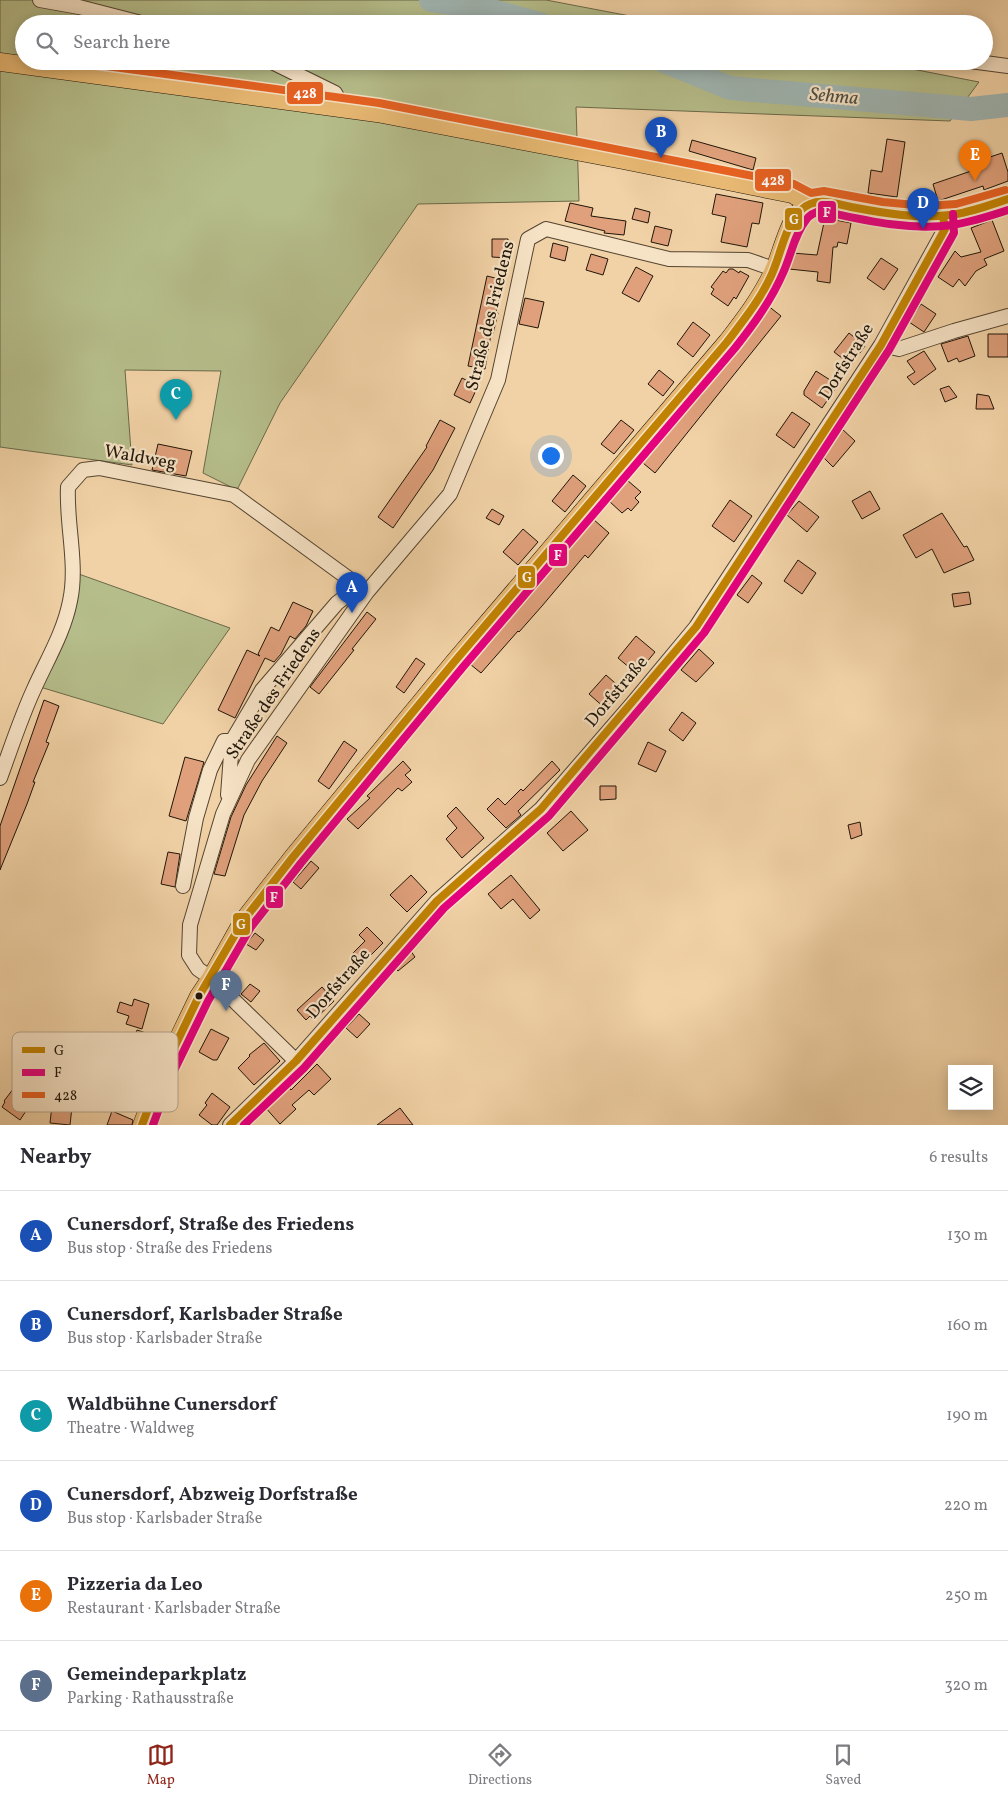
<!DOCTYPE html>
<html lang="en">
<head>
<meta charset="utf-8">
<style>
	:root { --surface:#fff; --page:#f2f2f3; --text:#2b2b33; --muted:#7c7c81; --line:#e1e1e2; --accent:#8f2418 }
	body { margin:0; font-family:Vollkorn,serif; background:var(--page); color:var(--text) }
	.controls { position:absolute; right:15px; bottom:15px; display:grid; overflow:hidden; border-radius:0px; box-shadow:0 2px 12px #0003 }
	.controls button { width:45px; height:45px; display:grid; place-items:center; padding:0; border:0; border-bottom:1px solid var(--line); background:var(--surface); color:var(--text); font:25px sans-serif }
	.you { position:absolute; left:550px; top:455px; width:18px; height:18px; margin:-12px; border:4px solid #fff; border-radius:50%; background:#1a73e8; box-shadow:0 0 0 8px #1a73e833 }
	.badge { display:grid; place-items:center; width:32px; height:32px; border-radius:50%; background:var(--accent); color:#fff; font-size:16px; font-weight:700 }
	.pin { position:absolute; translate:-50% -41px; filter:drop-shadow(0 1px 2px #0008) }
	.pin::after { content:''; position:absolute; top:26px; width:18px; height:15px; background:inherit; clip-path:polygon(0 0,100% 0,50% 100%) }
	.list { margin:0; padding:0; list-style:none }
	h2 { display:flex; justify-content:space-between; align-items:center; height:65px; margin:0; padding:0 20px; font-size:21px }
	h2 small { font-size:16px; font-weight:400; color:var(--muted) }
	.list li { display:grid; grid-template-columns:32px 1fr auto; gap:15px; align-items:center; box-sizing:border-box; height:90px; padding:0 20px; border-top:1px solid var(--line) }
	.list b { display:block; font-size:19px; white-space:nowrap }
	.list p { margin:0; font-size:16px; white-space:nowrap; color:var(--muted) }
	.list em { font-size:16px; font-style:normal; color:var(--muted) }
	.icon { flex:none; width:28px; height:28px; fill:none; stroke:currentColor; stroke-width:2; stroke-linecap:round; stroke-linejoin:round }
	.map { position:relative; flex:none; width:1008px; height:1125px; overflow:hidden }
	.search { position:absolute; background:var(--surface); box-shadow:0 2px 12px #0003; left:15px; right:15px; top:15px; height:55px; display:flex; align-items:center; gap:12px; box-sizing:border-box; padding:0 18px; border-radius:28px; color:var(--muted); font-size:19px }
	.sheet { height:605px; background:var(--surface) }
	nav { display:flex; justify-content:space-around; align-items:center; box-sizing:border-box; height:70px; border-top:1px solid var(--line); background:var(--surface); font-size:14px; color:var(--muted) }
	nav a { display:grid; justify-items:center; gap:2px }
	nav .on { color:var(--accent) }
	.map>svg:first-child { display:block }
	.green { fill:#b5bd8a; stroke:#6a6949 }
	.lines { fill:none; stroke-linecap:round; stroke-linejoin:round }
	.river { stroke:#9fb5b2; stroke-width:24 }
	.building { fill:#dfa07b; stroke:#1f1508 }
	.minor-casing { stroke:#544430; stroke-width:16 }
	.major-casing { stroke:#1f1508; stroke-width:19 }
	.minor { stroke:#f6e2c5; stroke-width:14 }
	.major { stroke:#e8b973; stroke-width:18 }
	.bus-1-casing { stroke:#f6e2c5; stroke-width:11 }
	.bus-2-casing { stroke:#f6e2c5; stroke-width:11 }
	.bus-3-casing { stroke:#f6e2c5; stroke-width:11 }
	.bus-1 { stroke:#c18202; stroke-width:8 }
	.bus-2 { stroke:#e5007d; stroke-width:8 }
	.bus-3 { stroke:#e76121; stroke-width:8 }
	.bus-dot { fill:#1f1508; stroke:#f6e2c5; stroke-width:2 }
	.labels { text-anchor:middle; dominant-baseline:central; stroke-width:4.5; stroke-linejoin:round; paint-order:stroke }
	.street-label { font-size:18px; fill:#1f1508; stroke:#f6e2c5 }
	.water-label { font-size:19px; font-style:italic; fill:#4c4d44; stroke:#f6e2c5 }
	.key { fill:#f6e2c5; stroke:#b6a48c; stroke-width:1 }
	.key-label { font-size:14px; fill:#1f1508 }
	.line-badge { stroke:#f6e2c5; stroke-width:2 }
	.badge-label { font-size:14px; text-anchor:middle; font-weight:bold; fill:#fff }
</style>
</head>
<body>
<div class="map">
<svg width="1008" height="1125" viewBox="0 0 1008 1125">
	<rect width="100%" height="100%" fill="#f1d2a6"/>
	<filter id="stains"><feTurbulence type="fractalNoise" baseFrequency=".004" numOctaves="4"/><feColorMatrix values="0 0 0 0 .2 0 0 0 0 .09 0 0 0 0 .02 0 0 0 .5 -.17"/></filter>
	<radialGradient id="worn" r=".72"><stop offset=".6" stop-color="#630" stop-opacity="0"/><stop offset="1" stop-color="#630" stop-opacity=".3"/></radialGradient>
	<path class="green" d="M0,0H546L672,24H24V61H871L979,82L950,121L576,107L579,201L418,204L280,403L237,490L203,473L221,371L125,370L132,465L0,447Z
		M76,573L230,628L163,724L40,687Z"/>
	<g class="lines">
		<path class="river" d="M431,0L477,7L540,24
			M664,61L730,88L971,109L1008,105"/>
	</g>
	<path class="building" d="M887,139L905,142L897,197L868,193L871,170L882,172Z
		M692,140L756,158L753,170L689,151Z
		M1002,153L1008,172V181L984,190L983,186L938,201L933,184L977,169L975,162Z
		M716,194L763,203L759,224L752,223L747,247L721,242L726,217L712,214Z
		M570,203L593,208L591,216L626,221L624,235L604,233L605,231L565,221Z
		M635,208L650,212L648,223L632,219Z
		M825,218L851,223L847,244L838,242L837,247H833L830,283L817,281L818,272L789,269L792,253L817,255Z
		M992,220L1004,251L984,259L987,265L976,271L965,286L959,279L953,287L938,277L955,251L961,257L981,252L971,228Z
		M655,226L672,230L668,246L651,242Z
		M492,239H508V258L492,257Z
		M553,243L568,247L565,261L550,257Z
		M591,254L608,259L603,275L586,270Z
		M881,258L898,269L884,290L867,278Z
		M636,267L653,276L639,302L622,293Z
		M729,269H733L739,273L740,271L749,276L736,299L734,297L728,306L711,294L714,289L711,287L723,271L726,273Z
		M487,276L503,280L496,312L498,313L493,334H491L485,369L468,366Z
		M525,298L544,302L538,328L519,324Z
		M921,304L936,314L924,332L909,322Z
		M767,305L781,316L655,473L643,463L702,394Z
		M693,322L710,335L693,357L677,344Z
		M849,333L865,346L851,365L834,352Z
		M988,334H1008V357H988Z
		M968,336L975,356L959,362L957,358L948,362L941,344Z
		M924,351L936,369L914,385L907,377L915,372L907,361Z
		M659,370L674,382L663,396L648,384Z
		M816,371L838,385L822,408L804,395V391Z
		M462,378L478,386L470,403L454,395Z
		M949,386L957,397L945,402L940,389Z
		M977,394L989,396L994,409H976Z
		M792,412L810,424L794,448L776,435Z
		M440,420L455,428L433,470L393,528L378,517L427,447L426,446Z
		M621,420L634,430L614,454L601,444Z
		M841,428L855,441L833,467L820,454Z
		M158,444L192,451L186,476L152,470Z
		M573,475L586,486L565,512L552,501Z
		M627,480L641,492L635,498L639,502L631,511L628,508L622,513L609,501Z
		M870,491L880,509L862,519L852,501Z
		M730,500L752,516L734,542L712,526Z
		M799,501L819,517L807,532L787,515Z
		M492,509L504,516L499,525L486,518Z
		M942,513L964,547L967,546L974,560L944,573L932,549L916,558L903,535Z
		M593,519L609,533L588,558L585,555L542,606L519,632L518,631L481,673L470,664L540,584Z
		M523,529L538,542L518,565L503,552Z
		M798,560L816,573L802,594L784,581Z
		M752,575L762,583L748,603L737,595Z
		M969,592L971,604L954,607L952,594Z
		M293,602L313,611L306,626L295,639L290,636L281,654L274,662L265,658L235,718L218,710L247,650L260,656L258,654L271,627L279,631Z
		M367,612L376,619L352,649L354,650L319,694L310,687Z
		M636,636L655,652L637,674L618,658Z
		M699,649L714,663L696,682L681,670Z
		M416,658L425,664L404,693L396,687Z
		M606,675L623,690L606,709L589,694Z
		M44,700L59,706L46,742L49,743L33,782H35L27,804L0,870V826Z
		M682,712L696,723L683,741L669,730Z
		M277,736L287,743L262,781L244,815L225,876L214,874L231,817L246,785Z
		M344,741L357,750L329,789L318,781Z
		M648,742L666,751L656,772L638,764Z
		M185,757L204,762L186,821L169,816Z
		M403,761L411,770L405,775L412,782L402,791L398,788L358,829L347,819L370,798L367,796Z
		M552,761L560,770L518,811L521,815L506,828L487,809L498,798L505,805L521,789L523,791Z
		M600,786H616V799L600,800Z
		M456,807L484,838L462,858L446,839L457,828L447,816Z
		M571,811L588,830L563,851L547,833Z
		M860,822L862,835L851,839L848,825Z
		M168,852L180,854L175,887L161,884Z
		M311,861L319,868L301,889L293,882Z
		M411,875L427,892L407,912L390,895Z
		M511,875L540,910L530,919L513,899L501,909L488,894Z
		M367,927L383,943L361,965L351,955L365,941L359,935Z
		M255,933L264,940L256,950L246,944Z
		M408,947L415,957L398,971L392,965Z
		M250,984L260,991L251,1002L241,994Z
		M322,987L334,1001L314,1020L310,1016L306,1020L297,1010Z
		M134,999L149,1004L142,1029L126,1024L129,1016L117,1012L120,1002L132,1006Z
		M359,1014L370,1024L357,1038L346,1028Z
		M211,1029L229,1038L217,1060H213L199,1052Z
		M137,1030L149,1034L138,1061L127,1056Z
		M264,1043L280,1061L254,1085L238,1068L250,1056L249,1055Z
		M317,1064L331,1079L314,1095L309,1090L292,1105L296,1109L280,1124L264,1106L287,1085L291,1090Z
		M26,1072L44,1084L20,1120L2,1107L5,1102L4,1101Z
		M54,1087L74,1089L70,1125L50,1123Z
		M212,1093L230,1107L217,1125H212L199,1115L207,1105L205,1103Z
		M400,1108L413,1125H377Z
		M112,1111L133,1120L132,1125H107Z"/>
	<g class="lines">
		<defs>
			<path id="minor" d="M40,0L79,7L145,24
				M270,61L335,93L343,108
				M970,61L1008,66
				M881,345L899,349L954,331L1008,316
				M0,778C11,748 21,717 34,689C47,660 64,632 70,601C78,564 66,524 68,487L83,470L99,468L234,495L367,592
				M228,795L232,741L262,690L337,603L359,586
				M183,886L196,818L210,770L224,741H232
				M296,1061L211,978L198,969L189,955L190,925L223,814L248,760L367,592L450,494L498,380L528,239L546,229L669,259L748,260L774,269
				M230,1125L296,1061L437,901L541,809L632,704L696,627L881,345L945,229L943,216"/>
			<path id="major" d="M0,62L377,113L623,160L792,194L810,204
				M142,1125L161,1075L184,1027L199,996L211,978L243,921L293,857L455,661L727,342C745,319 763,295 775,268C781,253 789,223 799,212C805,205 814,201 823,201C862,209 901,218 941,216C964,215 987,206 1008,199"/>
		</defs>
		<use href="#minor" class="minor-casing"/>
		<use href="#major" class="major-casing"/>
		<use href="#minor" class="minor"/>
		<use href="#major" class="major"/>
		<defs>
			<path id="bus-1" d="M142,1125L161,1075L199,996L243,921L293,857L455,661L727,342C743,321 760,300 771,276C781,255 784,227 801,210C815,196 834,203 851,207C883,213 917,219 949,215C970,213 989,205 1008,199
				M230,1125L296,1061L437,901L541,809L696,627L881,345L945,229L943,216"/>
			<path id="bus-2" d="M153,1125L170,1079L208,1001L251,927L301,863L463,667L735,348C753,325 771,301 783,273C791,256 794,235 806,220C810,214 815,212 822,211C864,220 909,231 952,225C971,222 990,216 1008,210
				M244,1125L304,1068L444,908L549,816L704,633L889,350L954,233L953,214"/>
			<path id="bus-3" d="M69,61L379,103L794,184L811,193L824,191L883,202L926,206L956,204L1005,190"/>
		</defs>
		<use href="#bus-1" class="bus-1-casing"/>
		<use href="#bus-2" class="bus-2-casing"/>
		<use href="#bus-3" class="bus-3-casing"/>
		<use href="#bus-1" class="bus-1"/>
		<use href="#bus-2" class="bus-2"/>
		<use href="#bus-3" class="bus-3"/>
	</g>
	<circle class="bus-dot" cx="199" cy="996" r="4.5"/>
	<g class="labels">
		<g class="street-label">
			<text transform="translate(491 316) rotate(-76)">Straße des Friedens</text>
			<text transform="translate(847 362) rotate(-58)">Dorfstraße</text>
			<text transform="translate(140 458) rotate(10)">Waldweg</text>
			<text transform="translate(617 692) rotate(-50)">Dorfstraße</text>
			<text transform="translate(274 694) rotate(-56)">Straße des Friedens</text>
			<text transform="translate(339 984) rotate(-49)">Dorfstraße</text>
		</g>
		<g class="water-label">
			<text transform="translate(834 97) rotate(5)">Sehma</text>
		</g>
	</g>
	<rect x="12" y="1032" width="166" height="80" rx="8" class="key"/>
	<rect x="22" y="1047" width="23" height="6" fill="#c18202"/>
	<rect x="22" y="1069" width="23" height="7" fill="#e5007d"/>
	<rect x="22" y="1092" width="23" height="6" fill="#e76121"/>
	<g class="key-label">
		<text x="54" y="1055">G</text>
		<text x="54" y="1077">F</text>
		<text x="54" y="1100">428</text>
	</g>
	<g class="line-badge">
		<rect x="286" y="81" width="38" height="24" rx="5" fill="#e76121"/>
		<rect x="754" y="168" width="38" height="24" rx="5" fill="#e76121"/>
		<rect x="817" y="200" width="20" height="24" rx="5" fill="#e5007d"/>
		<rect x="784" y="207" width="19" height="24" rx="5" fill="#c18202"/>
		<rect x="548" y="543" width="20" height="24" rx="5" fill="#e5007d"/>
		<rect x="517" y="565" width="19" height="24" rx="5" fill="#c18202"/>
		<rect x="265" y="885" width="19" height="24" rx="5" fill="#e5007d"/>
		<rect x="232" y="912" width="19" height="24" rx="5" fill="#c18202"/>
	</g>
	<g class="badge-label">
		<text x="305" y="98">428</text>
		<text x="773" y="185">428</text>
		<text x="827" y="217">F</text>
		<text x="794" y="224">G</text>
		<text x="558" y="560">F</text>
		<text x="527" y="582">G</text>
		<text x="274" y="902">F</text>
		<text x="241" y="929">G</text>
	</g>
	<rect width="100%" height="100%" filter="url(#stains)"/>
	<rect width="100%" height="100%" fill="url(#worn)"/>
</svg>
<div class="controls">
<button><svg class="icon" aria-label="layers" viewBox="0 0 24 24"><path d="M12 4l9 5-9 5-9-5zM3 14l9 5 9-5"/></svg></button>
</div>
<div class="you"></div>
<div class="pin badge" style="left:352px;top:613px;background:#1a4fb4">A</div>
<div class="pin badge" style="left:661px;top:158px;background:#1a4fb4">B</div>
<div class="pin badge" style="left:176px;top:420px;background:#0f9aa8">C</div>
<div class="pin badge" style="left:923px;top:229px;background:#1a4fb4">D</div>
<div class="pin badge" style="left:975px;top:181px;background:#e8710a">E</div>
<div class="pin badge" style="left:226px;top:1011px;background:#5c6f8a">F</div>
<div class="search"><svg class="icon" aria-label="search" viewBox="0 0 24 24"><circle cx="10" cy="10" r="6"/><path d="M15 15l6 6"/></svg>Search here</div>
</div>
<section class="sheet">
<h2>Nearby<small>6 results</small></h2>
<ul class="list">
<li><span class="badge" style="background:#1a4fb4">A</span><div><b>Cunersdorf, Straße des Friedens</b><p>Bus stop · Straße des Friedens</p></div><em>130 m</em></li>
<li><span class="badge" style="background:#1a4fb4">B</span><div><b>Cunersdorf, Karlsbader Straße</b><p>Bus stop · Karlsbader Straße</p></div><em>160 m</em></li>
<li><span class="badge" style="background:#0f9aa8">C</span><div><b>Waldbühne Cunersdorf</b><p>Theatre · Waldweg</p></div><em>190 m</em></li>
<li><span class="badge" style="background:#1a4fb4">D</span><div><b>Cunersdorf, Abzweig Dorfstraße</b><p>Bus stop · Karlsbader Straße</p></div><em>220 m</em></li>
<li><span class="badge" style="background:#e8710a">E</span><div><b>Pizzeria da Leo</b><p>Restaurant · Karlsbader Straße</p></div><em>250 m</em></li>
<li><span class="badge" style="background:#5c6f8a">F</span><div><b>Gemeindeparkplatz</b><p>Parking · Rathausstraße</p></div><em>320 m</em></li>
</ul>
</section>
<nav>
<a class="on"><svg class="icon" aria-label="map" viewBox="0 0 24 24"><path d="M3 6l6-2 6 2 6-2v14l-6 2-6-2-6 2zM9 4v14M15 6v14"/></svg>Map</a>
<a><svg class="icon" aria-label="directions" viewBox="0 0 24 24"><path d="M12 3l9 9-9 9-9-9zM9 14v-3h6M13 9l2 2-2 2"/></svg>Directions</a>
<a><svg class="icon" aria-label="saved" viewBox="0 0 24 24"><path d="M7 4h10v16l-5-4-5 4z"/></svg>Saved</a>
</nav>
</body>
</html>
